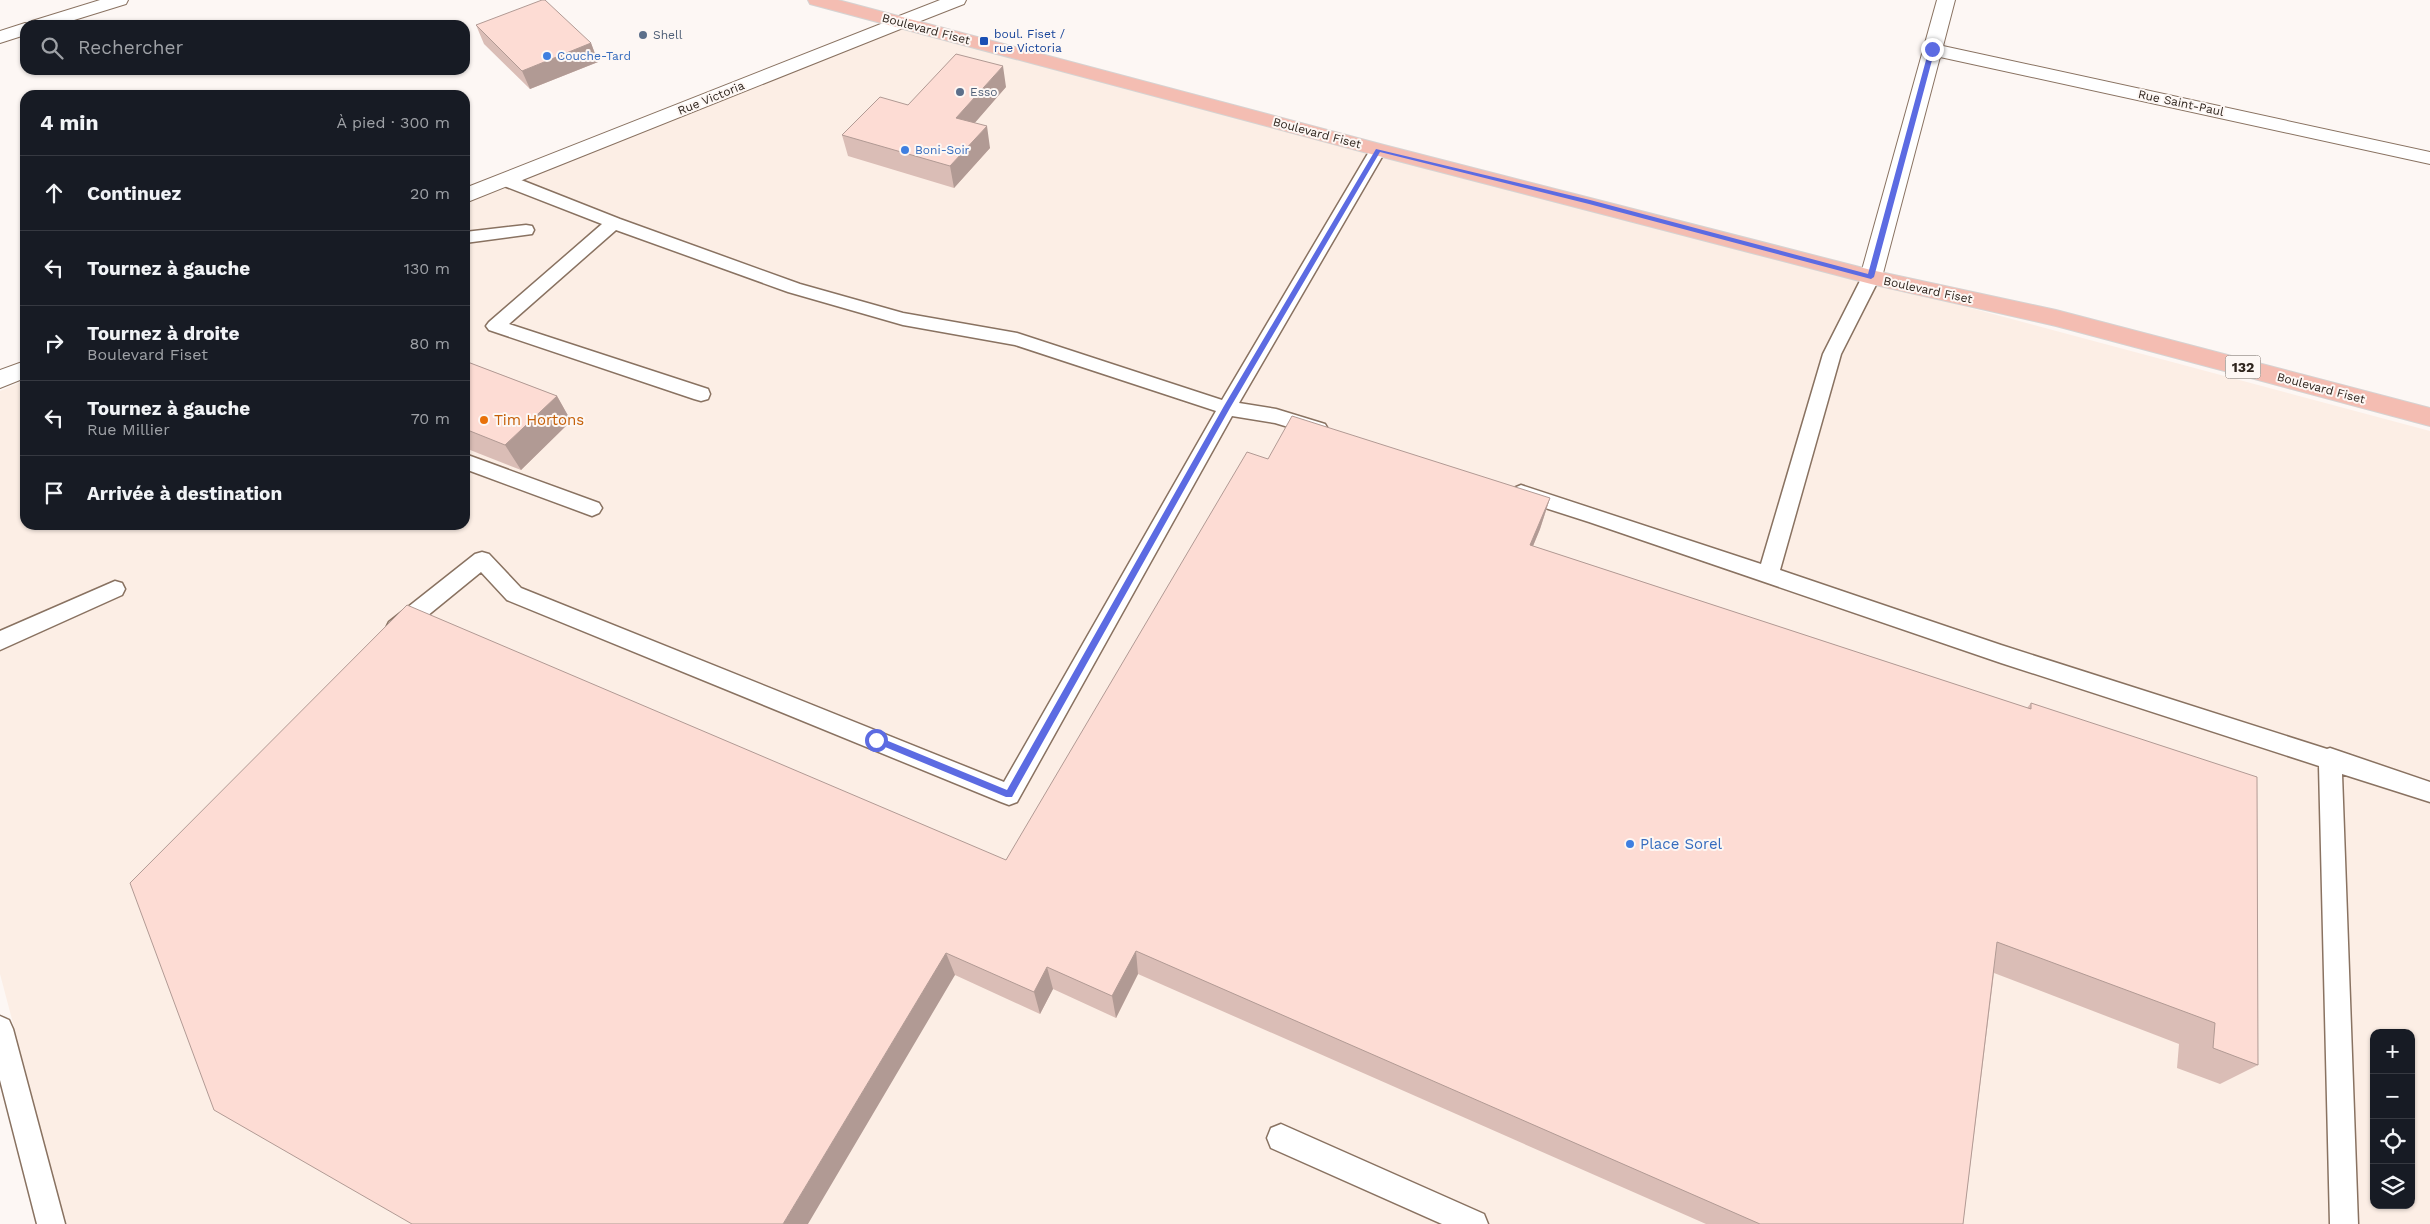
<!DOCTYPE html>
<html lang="fr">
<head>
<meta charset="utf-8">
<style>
	:root { --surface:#171b24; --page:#20242c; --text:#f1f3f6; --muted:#9ea1a6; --line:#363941 }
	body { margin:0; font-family:"Work Sans",sans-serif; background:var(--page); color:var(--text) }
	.controls { position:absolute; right:15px; bottom:15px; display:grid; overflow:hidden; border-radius:10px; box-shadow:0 1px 4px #0004 }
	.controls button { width:45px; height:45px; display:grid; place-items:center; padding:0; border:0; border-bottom:1px solid var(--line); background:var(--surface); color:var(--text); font:25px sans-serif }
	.stop { position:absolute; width:15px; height:15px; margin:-11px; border:4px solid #5c6be2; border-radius:50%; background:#fff }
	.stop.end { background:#5c6be2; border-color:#fff; box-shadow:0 1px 5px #0008 }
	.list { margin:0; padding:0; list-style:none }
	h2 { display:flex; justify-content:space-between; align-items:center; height:65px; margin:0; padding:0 20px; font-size:21px }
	h2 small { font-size:16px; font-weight:400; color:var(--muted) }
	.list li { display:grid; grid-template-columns:32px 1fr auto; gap:15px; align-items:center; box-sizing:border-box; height:75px; padding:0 20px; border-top:1px solid var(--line) }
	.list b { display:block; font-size:19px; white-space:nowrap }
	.list p { margin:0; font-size:16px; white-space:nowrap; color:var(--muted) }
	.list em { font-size:16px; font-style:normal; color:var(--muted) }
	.icon { flex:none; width:28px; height:28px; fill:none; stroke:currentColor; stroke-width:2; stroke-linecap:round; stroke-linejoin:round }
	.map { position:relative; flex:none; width:2430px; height:1224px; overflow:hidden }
	.search { position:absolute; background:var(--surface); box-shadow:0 1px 4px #0004; left:20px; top:20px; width:450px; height:55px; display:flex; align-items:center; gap:12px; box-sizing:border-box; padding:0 18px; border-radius:15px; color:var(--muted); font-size:19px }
	.panel { position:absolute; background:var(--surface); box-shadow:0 1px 4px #0004; left:20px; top:90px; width:450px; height:440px; border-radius:15px }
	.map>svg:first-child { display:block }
	.built { fill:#fceee5; fill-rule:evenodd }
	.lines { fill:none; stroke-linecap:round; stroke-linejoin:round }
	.service-casing { stroke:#897261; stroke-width:3 }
	.minor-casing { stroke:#897261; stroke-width:2 }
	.tertiary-casing { stroke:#897261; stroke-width:2 }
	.primary-casing { stroke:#d5d3d2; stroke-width:2 }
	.service { fill:#fff; fill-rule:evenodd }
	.minor { fill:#fff; fill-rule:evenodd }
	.tertiary { fill:#fff; fill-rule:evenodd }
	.primary { fill:#f4bdb2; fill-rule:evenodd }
	.wall { fill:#dabdb6 }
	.shaded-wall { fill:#b19a94 }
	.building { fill:#fddcd4; stroke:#b19a94 }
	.route { fill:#5c6be2 }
	.service-dot { fill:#5c6f8a; stroke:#fdf7f4; stroke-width:2 }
	.transit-dot { fill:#1a4fb4; stroke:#fdf7f4; stroke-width:2 }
	.shop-dot { fill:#3f7fe0; stroke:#fdf7f4; stroke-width:2 }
	.food-dot { fill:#e8710a; stroke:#fdf7f4; stroke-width:2 }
	.labels { text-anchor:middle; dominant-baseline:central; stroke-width:4; stroke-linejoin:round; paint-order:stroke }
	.far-street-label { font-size:12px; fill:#2f251e; stroke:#fdf7f4 }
	.far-transit-label { font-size:12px; fill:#164399; stroke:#fdf7f4; text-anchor:start }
	.far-service-label { font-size:12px; fill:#4e5e75; stroke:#fdf7f4; text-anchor:start }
	.far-shop-label { font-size:12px; fill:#366cbe; stroke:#fdf7f4; text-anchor:start }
	.shield { fill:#fdf7f4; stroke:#6d645e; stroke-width:1 }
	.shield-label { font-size:14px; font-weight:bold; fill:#2f251e }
	.food-label { font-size:15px; fill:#c56008; stroke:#fdf7f4; text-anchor:start }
	.shop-label { font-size:15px; fill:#366cbe; stroke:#fdf7f4; text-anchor:start }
</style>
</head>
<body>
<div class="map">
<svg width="2430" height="1224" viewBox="0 0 2430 1224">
	<rect width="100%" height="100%" fill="#fdf7f4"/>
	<path class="built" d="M901,22L2430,431V1224H66L0,974V391L25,380V525H465V201ZM2374,1033H2411V1205H2374Z"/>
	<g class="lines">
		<defs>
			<path id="service" d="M1378,145L1384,147L1386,150L1239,403L1276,409L1325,424L1328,429L1325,434L1318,436L1275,423L1232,416L1017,802L1009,805L1001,802L507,600L481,572L405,634L397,637L389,634L386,628L389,622L475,554L482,552L489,554L521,588L1004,782L1216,411L1015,345L903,325L788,292L616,230L509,324L708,389L710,394L708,399L701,401L694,399L489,330L486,326L489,322L602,224L499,184L497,180L499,176H511L620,219L800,284L903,313L1017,333L1222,400L1370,150L1372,147Z
				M526,225L532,226L534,230L532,234L465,243V232Z
				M1871,271L1877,273L1880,277L1841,354L1780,570L2001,645L2327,749L2330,748L2430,782V802L2342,774L2358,1224H2330L2319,766L2001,663L1589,522L1514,498L1511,493L1514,488L1521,485L1761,564L1823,354L1862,277L1865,273Z
				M465,454L599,503L602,508L599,513L592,516L465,469Z
				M115,581L122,583L125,589L122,595L0,650V631Z
				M0,1016L9,1020L13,1029L65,1224H37L0,1080Z
				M1281,1124L1484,1214L1488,1224H1442L1271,1148L1267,1138L1271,1128Z"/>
			<path id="minor" d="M100,0H128L126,4L58,25H25V35L0,43V31L25,23L30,25L32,21Z
				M940,0H966L964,4L908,26H894L892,22L894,18Z
				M1937,0H1955L1943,46L2430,152V164L1940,57L1882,277L1879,282L1871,284L1863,282L1860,277Z"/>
			<path id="tertiary" d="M901,16L908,18L910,22L908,26L465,203V188Z
				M25,361V378L0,388V370Z"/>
			<path id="primary" d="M808,0H838L1384,145L1871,270L2056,310L2430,408V426L2056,326L1871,284L1371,154L810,4Z"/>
		</defs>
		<use href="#service" class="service-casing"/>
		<use href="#minor" class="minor-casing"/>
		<use href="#tertiary" class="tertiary-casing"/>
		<use href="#primary" class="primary-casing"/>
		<use href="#service" class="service"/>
		<use href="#minor" class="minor"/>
		<use href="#tertiary" class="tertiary"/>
		<use href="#primary" class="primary"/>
	</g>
	<path class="wall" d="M476,25L591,43L598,62L530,89L484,44Z
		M1006,87L974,123L990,148L954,188L848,156L842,135L908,105Z
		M465,361L557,396L571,421L521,470L465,448Z
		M1268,459L1550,498L1540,529L1533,546L2027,708L2031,703L2258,1065L2220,1084L2177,1068L2179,1044L1994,973L1963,1224H1706L1138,974L1116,1018L1053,989L1040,1014L955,975L412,1224L1006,860Z"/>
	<path class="shaded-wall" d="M591,43L598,62L530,89L522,71Z
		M1003,66L1006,87L960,140L956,118Z
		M987,126L990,148L954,188L950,166Z
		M557,396L571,421L521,470L505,445Z
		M1550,498L1540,529L1521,575L1530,545Z
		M1136,951L1138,974L1116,1018L1112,996Z
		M946,953L955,975L808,1224H783Z
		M1047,967L1053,989L1040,1014L1034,992Z"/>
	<path class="building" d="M542,0H545L591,43L522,71L476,25Z
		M956,54L1003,66L956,118L987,126L950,166L842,135L880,97L908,105Z
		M465,361L557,396L505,445L465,429Z
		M1292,416L1550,498L1530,545L2031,709V703L2257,777L2258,1065L2213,1048L2215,1023L1997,942L1963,1224H1760L1136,951L1112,996L1047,967L1034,992L946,953L783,1224H412L214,1110L130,883L407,605L1006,860L1247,452L1268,459Z"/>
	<path class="route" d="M1932,47L1935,49L1874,277L1871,279L1589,204L1380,152L1230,408L1012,797H1006L873,742L872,740L876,736L1007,790L1224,406L1376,149L1590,200L1868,274L1929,49Z"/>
	<g class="service-dot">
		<circle cx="643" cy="35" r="5"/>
		<circle cx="960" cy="92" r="5"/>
	</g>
	<rect class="transit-dot" x="979" y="36" width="10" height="10" rx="2.5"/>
	<g class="shop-dot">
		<circle cx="547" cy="56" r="5"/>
		<circle cx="905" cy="150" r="5"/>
		<circle cx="1630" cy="844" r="5"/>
	</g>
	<circle class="food-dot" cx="484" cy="420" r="5"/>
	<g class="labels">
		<g class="far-street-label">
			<text transform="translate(926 29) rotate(15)">Boulevard Fiset</text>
			<text transform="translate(711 98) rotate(-22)">Rue Victoria</text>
			<text transform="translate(2181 103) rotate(12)">Rue Saint-Paul</text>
			<text transform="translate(1317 133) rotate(15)">Boulevard Fiset</text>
			<text transform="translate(1928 290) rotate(12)">Boulevard Fiset</text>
			<text transform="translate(2321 388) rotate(15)">Boulevard Fiset</text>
		</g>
		<g class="far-transit-label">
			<text x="994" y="34">boul. Fiset /<tspan x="994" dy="14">rue Victoria</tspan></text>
		</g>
		<g class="far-service-label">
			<text x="653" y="35">Shell</text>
			<text x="970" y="92">Esso</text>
		</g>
		<g class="far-shop-label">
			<text x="557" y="56">Couche-Tard</text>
			<text x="915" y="150">Boni-Soir</text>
		</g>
		<rect class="shield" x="2225.5" y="355.5" width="35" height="23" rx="4"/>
		<g class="shield-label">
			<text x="2243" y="367">132</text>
		</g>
		<g class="food-label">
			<text x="494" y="420">Tim Hortons</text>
		</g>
		<g class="shop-label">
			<text x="1640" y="844">Place Sorel</text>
		</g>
	</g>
</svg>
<div class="controls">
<button>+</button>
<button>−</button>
<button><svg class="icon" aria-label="locate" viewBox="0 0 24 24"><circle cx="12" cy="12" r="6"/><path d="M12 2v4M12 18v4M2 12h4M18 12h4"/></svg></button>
<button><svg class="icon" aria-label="layers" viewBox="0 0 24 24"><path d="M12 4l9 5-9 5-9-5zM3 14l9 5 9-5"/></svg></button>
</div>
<div class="stop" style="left:876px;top:740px"></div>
<div class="stop end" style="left:1932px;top:49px"></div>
<div class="search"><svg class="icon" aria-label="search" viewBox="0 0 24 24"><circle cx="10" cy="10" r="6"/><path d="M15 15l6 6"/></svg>Rechercher</div>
<section class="panel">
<h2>4 min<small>À pied · 300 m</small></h2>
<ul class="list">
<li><svg class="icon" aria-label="ahead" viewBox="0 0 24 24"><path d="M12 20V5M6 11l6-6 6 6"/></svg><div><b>Continuez</b></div><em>20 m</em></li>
<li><svg class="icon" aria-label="left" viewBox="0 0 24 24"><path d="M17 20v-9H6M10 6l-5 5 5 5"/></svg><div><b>Tournez à gauche</b></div><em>130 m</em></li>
<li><svg class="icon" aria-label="right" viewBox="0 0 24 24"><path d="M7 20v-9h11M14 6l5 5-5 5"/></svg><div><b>Tournez à droite</b><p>Boulevard Fiset</p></div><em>80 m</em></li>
<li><svg class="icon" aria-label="left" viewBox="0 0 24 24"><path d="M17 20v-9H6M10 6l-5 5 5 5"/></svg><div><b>Tournez à gauche</b><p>Rue Millier</p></div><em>70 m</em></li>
<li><svg class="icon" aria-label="arrive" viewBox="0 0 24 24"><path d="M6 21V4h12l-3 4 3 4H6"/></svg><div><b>Arrivée à destination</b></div></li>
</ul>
</section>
</div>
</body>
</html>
